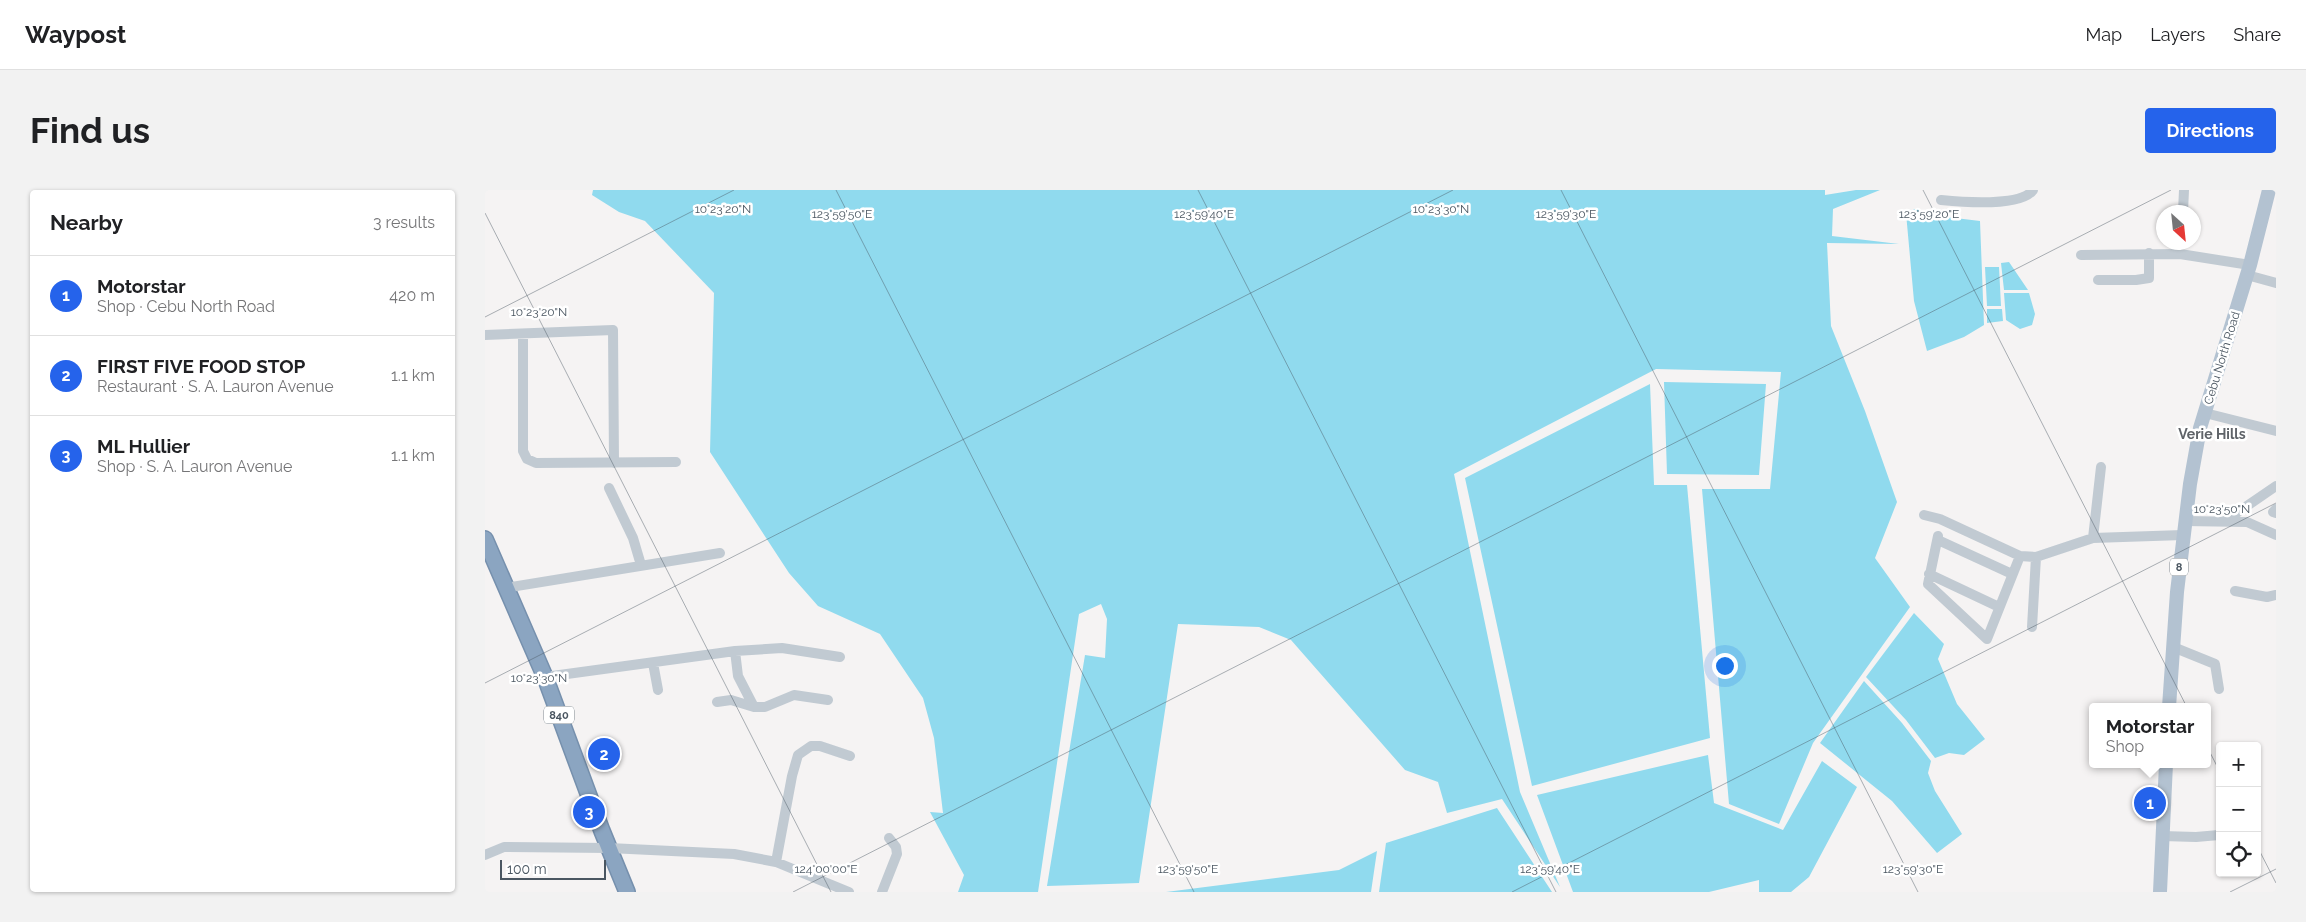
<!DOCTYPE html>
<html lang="en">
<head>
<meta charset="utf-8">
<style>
	:root { --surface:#fff; --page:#f2f2f2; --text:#202124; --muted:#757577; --line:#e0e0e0; --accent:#2563eb }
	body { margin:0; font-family:Raleway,sans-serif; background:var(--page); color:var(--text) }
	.controls { position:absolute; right:15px; bottom:15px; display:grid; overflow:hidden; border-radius:5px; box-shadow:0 1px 4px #0004 }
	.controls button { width:45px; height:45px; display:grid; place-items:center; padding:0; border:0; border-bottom:1px solid var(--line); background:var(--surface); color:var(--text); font:25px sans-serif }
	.compass { position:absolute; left:1671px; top:15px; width:45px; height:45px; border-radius:50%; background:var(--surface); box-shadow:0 1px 4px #0004; rotate:153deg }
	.scale { position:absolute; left:15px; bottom:12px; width:106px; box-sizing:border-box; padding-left:5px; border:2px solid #4a5661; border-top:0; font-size:14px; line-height:18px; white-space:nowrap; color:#4a5661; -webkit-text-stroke:4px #fff; paint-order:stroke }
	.you { position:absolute; left:1239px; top:475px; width:18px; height:18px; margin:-12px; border:4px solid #fff; border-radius:50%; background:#1a73e8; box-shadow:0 0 0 8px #1a73e833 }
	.badge { display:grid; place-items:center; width:32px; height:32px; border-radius:50%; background:var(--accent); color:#fff; font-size:16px; font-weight:700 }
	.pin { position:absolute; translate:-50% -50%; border:2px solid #fff; box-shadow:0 1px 5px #0006 }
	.popup { position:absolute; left:1604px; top:513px; width:122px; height:65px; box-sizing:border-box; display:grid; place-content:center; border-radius:5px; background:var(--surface); filter:drop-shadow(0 1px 4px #0005); font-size:16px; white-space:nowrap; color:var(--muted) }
	.popup b { font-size:19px; color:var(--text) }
	.popup::after { content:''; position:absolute; left:50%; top:100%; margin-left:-10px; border:10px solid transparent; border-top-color:var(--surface) }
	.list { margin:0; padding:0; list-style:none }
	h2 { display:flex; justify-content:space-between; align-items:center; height:65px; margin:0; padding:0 20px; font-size:21px }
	h2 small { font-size:16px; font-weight:400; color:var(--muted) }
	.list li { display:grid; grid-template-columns:32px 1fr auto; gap:15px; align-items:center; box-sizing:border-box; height:80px; padding:0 20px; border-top:1px solid var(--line) }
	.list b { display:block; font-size:19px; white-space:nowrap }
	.list p { margin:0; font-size:16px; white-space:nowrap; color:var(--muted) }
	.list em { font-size:16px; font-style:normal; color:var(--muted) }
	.icon { flex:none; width:28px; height:28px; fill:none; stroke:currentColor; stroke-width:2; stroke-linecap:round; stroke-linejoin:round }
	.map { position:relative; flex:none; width:1791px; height:702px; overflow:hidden; border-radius:5px }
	header { display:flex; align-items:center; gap:30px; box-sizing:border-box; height:70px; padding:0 25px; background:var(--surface); border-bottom:1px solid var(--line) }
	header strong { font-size:24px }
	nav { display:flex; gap:28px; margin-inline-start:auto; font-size:18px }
	.intro { display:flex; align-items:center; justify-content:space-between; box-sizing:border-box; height:120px; padding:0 30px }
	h1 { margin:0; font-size:35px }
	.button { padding:12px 22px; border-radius:5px; background:var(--accent); color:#fff; font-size:18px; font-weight:700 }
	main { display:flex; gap:30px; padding:0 30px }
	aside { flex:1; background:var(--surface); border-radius:5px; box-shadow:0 1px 4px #0004 }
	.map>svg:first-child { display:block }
	.water { fill:#90daee }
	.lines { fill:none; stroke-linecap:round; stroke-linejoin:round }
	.highway-casing { stroke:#7690ad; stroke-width:18 }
	.minor { stroke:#c1cad2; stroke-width:10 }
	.major { stroke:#b3c2d1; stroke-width:14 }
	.highway { stroke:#8ba5c1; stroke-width:15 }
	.ticks { fill:none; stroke:#4a5661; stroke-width:1; stroke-opacity:0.45 }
	.labels { text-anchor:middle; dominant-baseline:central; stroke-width:5; stroke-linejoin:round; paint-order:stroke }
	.shield { fill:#fff; stroke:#808990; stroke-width:1 }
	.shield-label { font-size:11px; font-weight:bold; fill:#4a5661 }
	.street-label { font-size:12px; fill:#4a5661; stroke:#fff }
	.neighbourhood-label { font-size:14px; font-weight:bold; fill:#5f6368; stroke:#fff }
	.ticks-label { font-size:12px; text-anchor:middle; fill:#4a5661; stroke:#fff; stroke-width:5; stroke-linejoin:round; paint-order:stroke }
</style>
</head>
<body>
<header>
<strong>Waypost</strong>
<nav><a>Map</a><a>Layers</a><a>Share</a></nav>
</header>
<div class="intro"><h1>Find us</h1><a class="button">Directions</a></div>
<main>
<aside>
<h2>Nearby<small>3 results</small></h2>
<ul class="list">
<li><span class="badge">1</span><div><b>Motorstar</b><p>Shop · Cebu North Road</p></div><em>420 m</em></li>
<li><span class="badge">2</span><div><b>FIRST FIVE FOOD STOP</b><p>Restaurant · S. A. Lauron Avenue</p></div><em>1.1 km</em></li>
<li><span class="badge">3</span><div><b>ML Hullier</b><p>Shop · S. A. Lauron Avenue</p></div><em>1.1 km</em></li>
</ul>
</aside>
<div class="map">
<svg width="1791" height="702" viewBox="0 0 1791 702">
	<rect width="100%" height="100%" fill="#f5f3f3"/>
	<path class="water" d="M108,0H1340V5L1371,0H1395L1348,19L1347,46L1414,54L1342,53L1346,136L1380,221L1412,312L1390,368L1425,417L1328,553L1294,634L1244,614L1217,299H1285L1296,182L1171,179L969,284L1035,602L1075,697L1017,609L962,623L953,592L920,580L806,450L774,437L693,434L654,693L562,696L600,465L620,468L622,429L616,414L594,424L553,702H473L479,685L445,622L458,623L449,548L438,508L395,444L333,416L304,383L225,262L229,103L160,31L134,22L107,5Z
		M1430,19L1462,27L1495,31L1499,135L1479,147L1442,161L1429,111L1421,23Z
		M1524,72L1543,100H1519L1516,73Z
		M1500,77H1514L1516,116H1502Z
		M1519,103H1544L1550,124L1547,135L1535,139L1521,130Z
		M1502,119H1517L1518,131L1502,133Z
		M1179,192L1281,194L1274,285L1182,284Z
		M1165,194L1169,295H1202L1225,548L1047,596L980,288Z
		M1429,423L1459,454L1453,469L1472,514L1500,549L1479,565L1464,563L1450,568L1421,530L1381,487Z
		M1379,491L1417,533L1446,571L1443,583L1450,601L1477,644L1452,663L1407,611L1335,553Z
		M1223,565L1229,613L1298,640L1337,571L1372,597L1324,687L1306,702H1274V690L1224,702H1088L1052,605Z
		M1012,618L1067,702H894L901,653Z
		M892,661L886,702H681L854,680Z"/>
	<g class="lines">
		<defs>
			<path id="highway" d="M0,349L60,487L117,641L142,702"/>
		</defs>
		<use href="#highway" class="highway-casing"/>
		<path class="minor" d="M1456,10C1476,12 1536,17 1548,0
			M1698,22L1699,0
			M1596,65L1695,64L1765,75
			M1762,85L1791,93
			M1613,90H1651L1664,88V63
			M0,145L128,140L129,273
			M38,145V261L42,269L51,273L191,272
			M1720,223L1791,241
			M124,298L148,348L156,375
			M1791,319L1788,322L1791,323
			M1439,325L1455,329L1535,366L1551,367L1608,348L1698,345
			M1700,331L1762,332L1791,345
			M1740,331L1791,296
			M1453,346L1443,394L1502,449L1535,366
			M1608,348L1616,277
			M1453,350L1527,384
			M1444,384L1514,417
			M20,398L235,363
			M1750,401L1782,407L1791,405
			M1547,437L1551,367
			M1688,457L1730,474L1734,499
			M250,461L253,486L269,517
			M168,473L173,500
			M60,487L250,461L297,458L355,467
			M232,512L246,510L269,517H280L309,505L343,510
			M1677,646L1711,647L1734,645
			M0,665L19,657L124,658L249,664L291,672L364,702
			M291,672L307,586L313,565L326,556H335L365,566
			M397,702L412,664L411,657L404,648"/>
		<path class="major" d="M1684,517L1692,402L1705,294L1715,238L1765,75L1784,0
			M1675,702L1681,574"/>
		<use href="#highway" class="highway"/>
	</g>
	<path class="ticks" d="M351,0L709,702M713,0L1071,702M1076,0L1433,702M1438,0L1735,582M0,23L346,702M0,127L249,0M0,493L968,0M1772,656L1791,693M308,702L1686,0M1027,702L1791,313M1745,702L1791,679"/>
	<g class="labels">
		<g class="shield">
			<rect x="1685" y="368.5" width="18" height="17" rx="4"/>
			<rect x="59" y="516.5" width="30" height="17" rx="4"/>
		</g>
		<g class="shield-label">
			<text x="1694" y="377">8</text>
			<text x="74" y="525">840</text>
		</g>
		<g class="street-label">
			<text transform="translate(1737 168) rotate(-73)">Cebu North Road</text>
		</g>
		<g class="neighbourhood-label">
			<text x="1727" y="244">Verie Hills</text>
		</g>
	</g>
	<g class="ticks-label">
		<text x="956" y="23">10°23'30"N</text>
		<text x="238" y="23">10°23'20"N</text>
		<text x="357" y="28">123°59'50"E</text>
		<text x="719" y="28">123°59'40"E</text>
		<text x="1081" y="28">123°59'30"E</text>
		<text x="1444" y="28">123°59'20"E</text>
		<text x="54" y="126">10°23'20"N</text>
		<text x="1737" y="323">10°23'50"N</text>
		<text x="54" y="492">10°23'30"N</text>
		<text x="341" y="683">124°00'00"E</text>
		<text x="703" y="683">123°59'50"E</text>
		<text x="1065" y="683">123°59'40"E</text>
		<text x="1428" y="683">123°59'30"E</text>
	</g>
</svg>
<div class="controls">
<button>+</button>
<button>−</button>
<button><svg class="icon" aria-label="locate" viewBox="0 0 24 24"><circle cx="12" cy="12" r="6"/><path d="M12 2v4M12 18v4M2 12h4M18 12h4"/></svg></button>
</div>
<svg class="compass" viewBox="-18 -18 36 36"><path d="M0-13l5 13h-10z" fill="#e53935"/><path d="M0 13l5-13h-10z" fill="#757577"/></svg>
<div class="scale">100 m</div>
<div class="you"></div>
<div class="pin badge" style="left:1665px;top:613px">1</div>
<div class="popup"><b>Motorstar</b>Shop</div>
<div class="pin badge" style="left:119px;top:564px">2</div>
<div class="pin badge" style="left:104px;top:622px">3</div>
</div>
</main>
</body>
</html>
